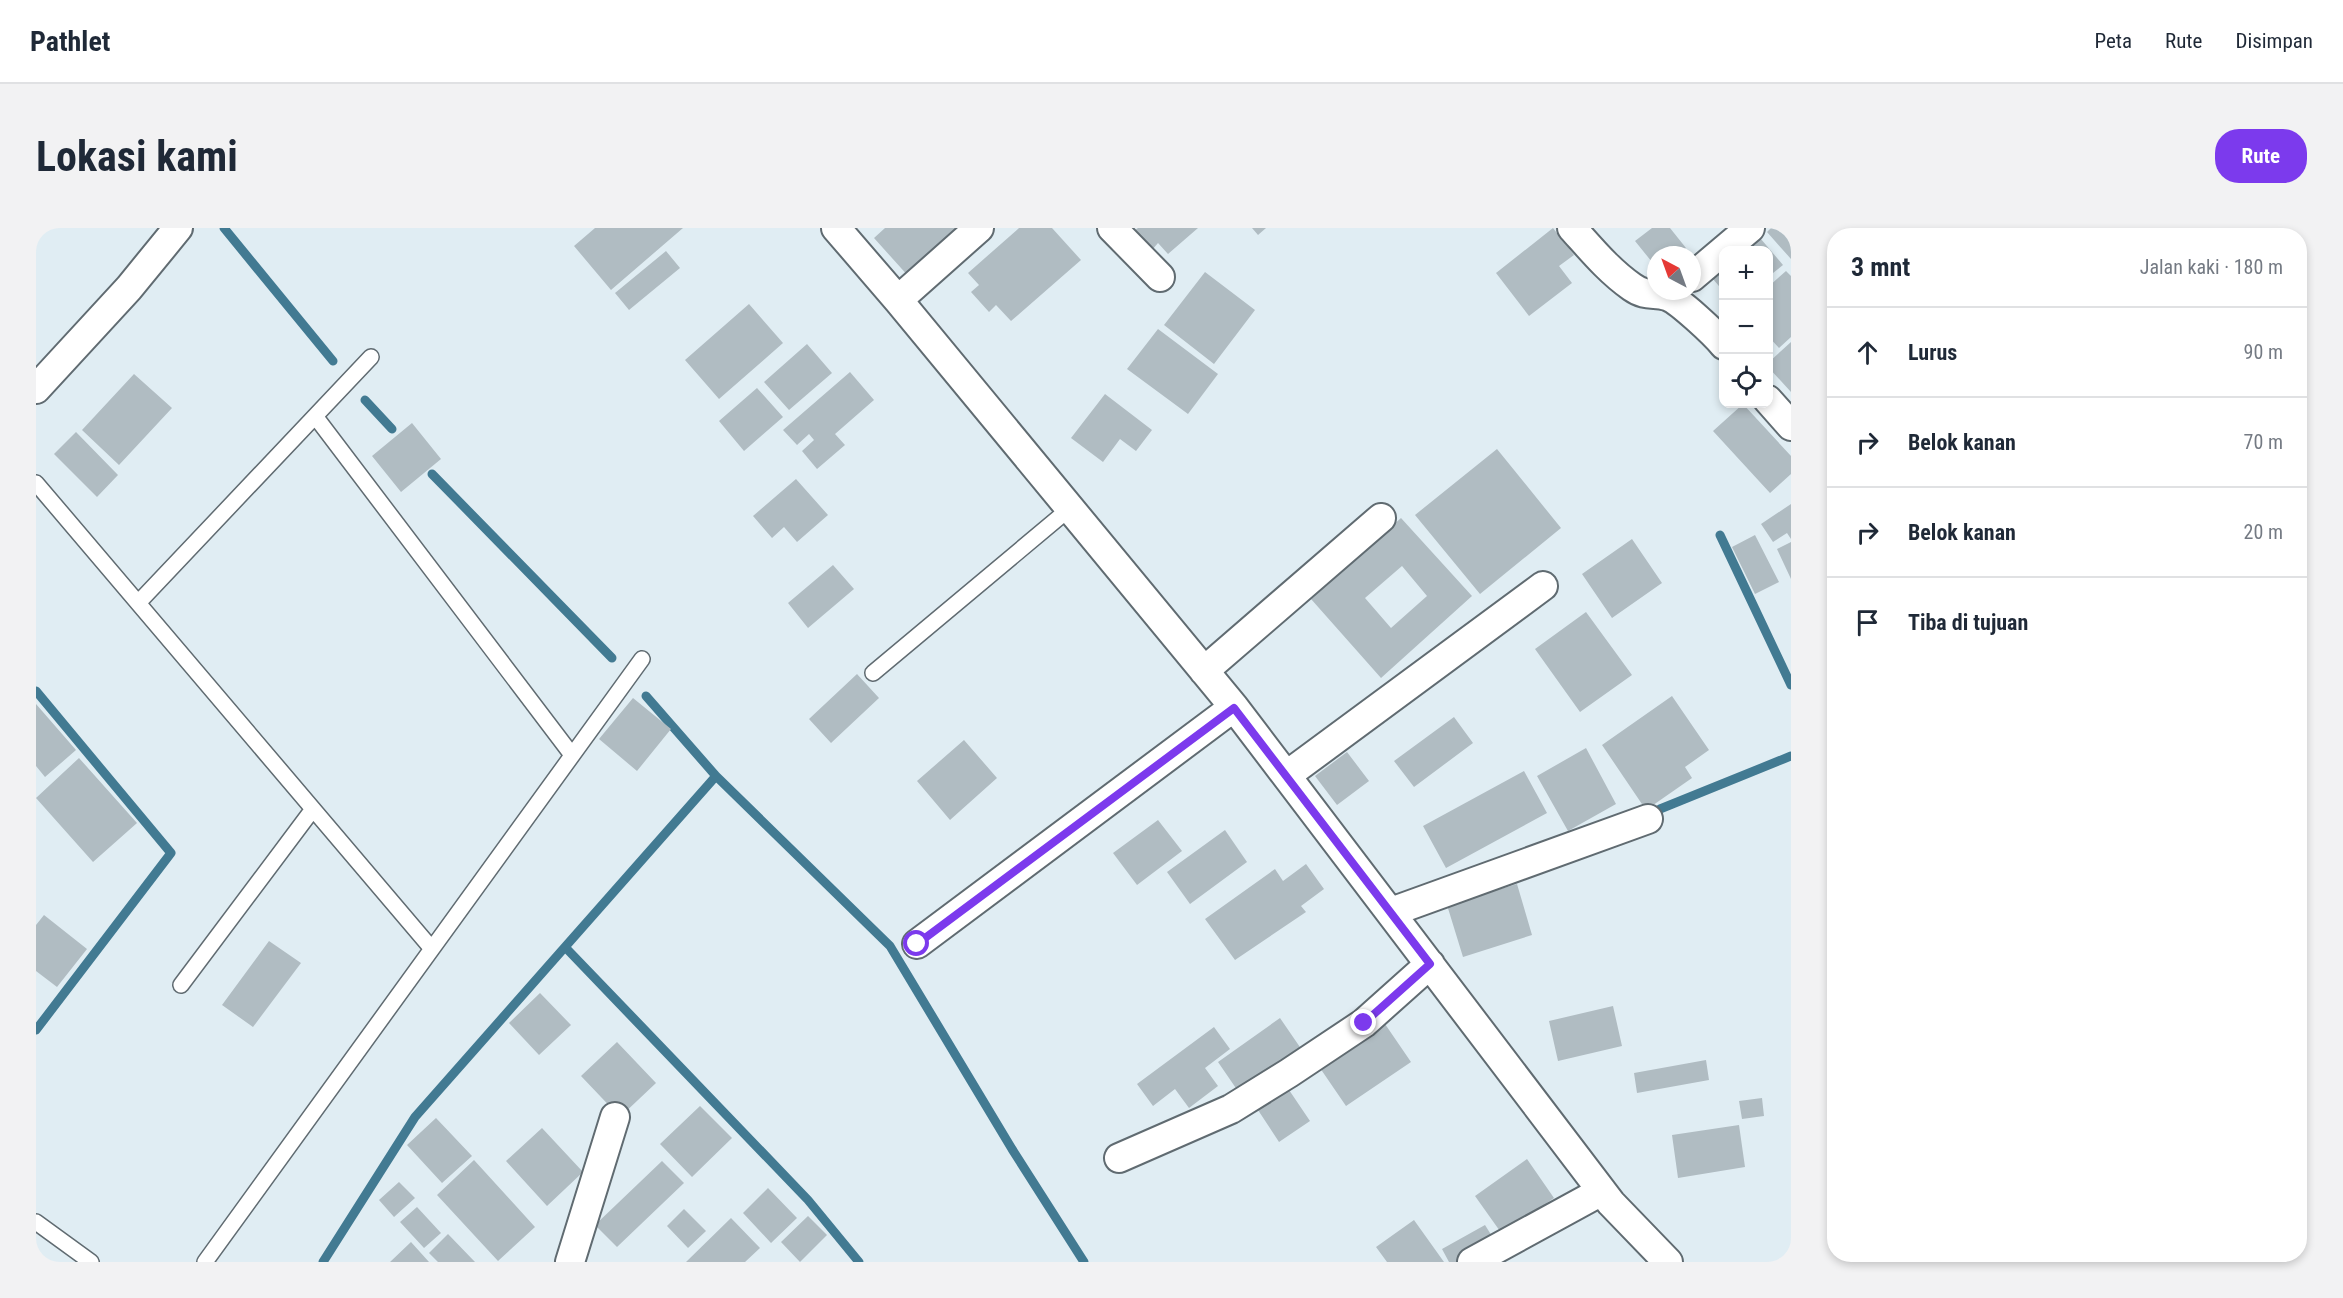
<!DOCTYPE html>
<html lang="id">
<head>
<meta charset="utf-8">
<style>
	:root { --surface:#fff; --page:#f2f2f3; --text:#1f2937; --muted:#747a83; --line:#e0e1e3; --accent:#7c3aed }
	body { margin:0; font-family:"Roboto Condensed",sans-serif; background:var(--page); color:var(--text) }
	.controls { position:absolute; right:18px; top:18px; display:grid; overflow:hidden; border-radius:12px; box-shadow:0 3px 9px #0003 }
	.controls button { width:54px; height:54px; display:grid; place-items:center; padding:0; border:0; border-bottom:2px solid var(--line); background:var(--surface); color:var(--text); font:30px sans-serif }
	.compass { position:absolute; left:1611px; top:18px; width:54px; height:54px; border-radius:50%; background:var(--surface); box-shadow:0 3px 9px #0003; rotate:319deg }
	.stop { position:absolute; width:18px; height:18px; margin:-14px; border:4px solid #7c3aed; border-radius:50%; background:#fff }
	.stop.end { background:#7c3aed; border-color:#fff; box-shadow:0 2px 6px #0008 }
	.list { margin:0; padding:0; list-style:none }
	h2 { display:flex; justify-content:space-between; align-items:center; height:78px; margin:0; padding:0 24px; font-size:26px }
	h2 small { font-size:20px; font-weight:400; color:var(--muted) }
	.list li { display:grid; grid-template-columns:39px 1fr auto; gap:18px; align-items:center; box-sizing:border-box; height:90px; padding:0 24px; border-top:2px solid var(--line) }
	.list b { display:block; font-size:22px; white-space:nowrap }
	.list em { font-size:20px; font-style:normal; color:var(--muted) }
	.icon { flex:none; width:33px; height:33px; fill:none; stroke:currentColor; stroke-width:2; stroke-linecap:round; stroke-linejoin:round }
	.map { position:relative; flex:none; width:1755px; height:1034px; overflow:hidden; border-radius:24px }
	header { display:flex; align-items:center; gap:36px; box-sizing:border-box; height:84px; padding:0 30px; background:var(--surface); border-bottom:2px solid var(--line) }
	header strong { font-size:28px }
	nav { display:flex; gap:33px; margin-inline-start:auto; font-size:21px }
	.intro { display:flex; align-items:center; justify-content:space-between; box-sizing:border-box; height:144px; padding:0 36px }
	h1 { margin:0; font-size:42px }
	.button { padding:15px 27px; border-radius:24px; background:var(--accent); color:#fff; font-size:21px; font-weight:700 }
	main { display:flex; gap:36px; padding:0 36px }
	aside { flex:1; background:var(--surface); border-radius:24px; box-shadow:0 3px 9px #0003 }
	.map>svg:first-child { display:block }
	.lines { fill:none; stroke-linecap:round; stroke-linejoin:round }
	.stream { stroke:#427a92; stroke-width:9 }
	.building { fill:#b0bcc2; fill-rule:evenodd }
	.lane-casing { stroke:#606b71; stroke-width:18 }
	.street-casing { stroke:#606b71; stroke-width:32 }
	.lane { stroke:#fff; stroke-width:15 }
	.street { stroke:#fff; stroke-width:28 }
	.route { stroke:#7c3aed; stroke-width:8 }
</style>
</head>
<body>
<header>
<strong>Pathlet</strong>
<nav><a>Peta</a><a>Rute</a><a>Disimpan</a></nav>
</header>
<div class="intro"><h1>Lokasi kami</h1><a class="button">Rute</a></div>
<main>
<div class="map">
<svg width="1755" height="1034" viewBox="0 0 1755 1034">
	<rect width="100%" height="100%" fill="#e0edf3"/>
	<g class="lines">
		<path class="stream" d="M188,0L297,133
			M329,172L356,201
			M396,246L576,430
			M1684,307L1755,457
			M0,463L135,625L0,802
			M610,468L680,548L529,719L772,972L823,1034
			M680,548L854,718L976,921L1048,1034
			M1624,581L1755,528
			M287,1034L379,889L529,719"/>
	</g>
	<path class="building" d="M559,0H647L575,62L538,18Z
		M849,0H928L874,50L838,10Z
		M983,0H1016L1045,32L975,93L960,77L953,84L935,64L943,57L932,45Z
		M1102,0H1162L1132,26L1122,15L1116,22L1099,2Z
		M1216,0H1230L1222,7Z
		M1517,0L1538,27L1523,38L1536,55L1493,88L1460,45Z
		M1616,0H1634L1650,20L1641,27H1620V39L1599,13Z
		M1735,0H1755V31L1731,4Z
		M1719,4L1747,37L1732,49V22H1697Z
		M630,23L644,40L593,82L579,65Z
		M1688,31V64L1671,44Z
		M1750,43L1755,48V109L1743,120L1732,108V59Z
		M1169,44L1219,82L1178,136L1128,97Z
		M713,76L747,115L683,171L649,132Z
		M1122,101L1182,146L1152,186L1091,141Z
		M1755,114V164L1732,139V135Z
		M771,116L796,145L753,182L728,154Z
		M814,144L838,172L799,206L809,217L781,241L766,223L778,212L773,206L761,217L747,202Z
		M98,146L136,180L83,237L46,202Z
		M721,160L747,189L708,223L683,193Z
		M1069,166L1116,202L1100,223L1084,211L1067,234L1035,210Z
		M1707,176L1755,228V246L1734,265L1677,203Z
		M376,195L405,231L365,264L336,228Z
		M40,204L82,247L61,269L18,226Z
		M1461,221L1525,300L1444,366L1379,287Z
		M760,251L792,287L761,314L748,299L736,310L717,288Z
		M1755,276V311L1751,305L1737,314L1725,296Z
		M1365,290L1436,368L1345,450L1275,371ZM1366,338L1391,368L1355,400L1329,370Z
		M1719,307L1743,354L1719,366L1696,319Z
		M1596,311L1626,355L1576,390L1546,346Z
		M1755,314V351L1741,321Z
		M797,337L818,361L772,400L752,375Z
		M1550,384L1596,447L1544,484L1499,421Z
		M821,446L843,470L795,515L773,491Z
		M1636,468L1673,522L1649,539L1656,550L1610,582L1566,517Z
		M597,470L635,501L601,543L563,511Z
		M0,476L40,522L9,549L0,538Z
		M1418,489L1437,515L1378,559L1358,533Z
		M928,512L961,550L914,592L881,553Z
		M1550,520L1580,576L1532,603L1501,548Z
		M1311,524L1333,553L1301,577L1279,548Z
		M43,530L101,595L57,634L0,570Z
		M1488,543L1511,585L1410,640L1387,598Z
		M1122,592L1146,623L1101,657L1077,625Z
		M1189,602L1211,634L1154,676L1131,644Z
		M1270,636L1288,661L1265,678L1270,684L1199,732L1169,691L1239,641L1247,653Z
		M1481,656L1496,707L1427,729L1411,677Z
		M8,687L51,721L21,759L0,743V697Z
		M233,713L265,735L217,799L186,777Z
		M504,765L535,797L503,827L473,795Z
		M1577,778L1586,818L1522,833L1513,793Z
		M1244,790L1268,825L1206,869L1182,834Z
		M1349,796L1375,834L1310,878L1284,840Z
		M1178,799L1194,821L1169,840L1182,858L1153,880L1139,861L1117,878L1101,856Z
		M581,814L620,855L584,889L545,848Z
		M1670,832L1673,852L1601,865L1598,845Z
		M1251,859L1274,893L1243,914L1220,879Z
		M1726,870L1728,888L1706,891L1703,873Z
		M664,878L696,910L656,949L624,916Z
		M400,890L436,928L406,955L371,917Z
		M1703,897L1709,939L1642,950L1636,907Z
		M506,900L547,944L511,978L470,933Z
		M1491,931L1518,970L1466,1006L1439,968Z
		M438,932L499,999L462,1033L401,967Z
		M626,933L648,955L581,1019L559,997Z
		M363,954L379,970L358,989L343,972Z
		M732,960L761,990L735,1015L707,985Z
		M381,979L405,1005L388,1020L364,994Z
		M648,981L670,1003L652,1020L631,998Z
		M772,988L791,1007L764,1034L745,1014Z
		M695,990L724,1020L709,1034H650Z
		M1378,992L1408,1034H1351L1340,1019Z
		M1449,997L1459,1013L1423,1034H1413L1406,1021Z
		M412,1006L439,1034H402L393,1025Z
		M375,1014L393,1034H354Z"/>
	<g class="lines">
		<defs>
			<path id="lane" d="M279,188L536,527
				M0,255L396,721
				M103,374L335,129
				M837,445L1033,281
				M145,757L277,581
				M0,994L55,1034
				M169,1034L606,431"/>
			<path id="street" d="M800,0L862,72L1198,479L1575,975L1632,1034
				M1076,0L1124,49
				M1536,0C1555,21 1573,43 1596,59C1610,69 1618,64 1631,68C1643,72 1679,106 1688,117
				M1656,49L1714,0
				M862,72L943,0
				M0,161L93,60L142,0
				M1732,172L1755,198
				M1168,443L1345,290
				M1251,547L1507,358
				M1355,684L1612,591
				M881,716L1198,479
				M1083,930L1195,881L1253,845L1328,795L1394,736
				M534,1034L579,889
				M1436,1034L1566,963"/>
		</defs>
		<use href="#lane" class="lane-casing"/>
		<use href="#street" class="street-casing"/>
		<use href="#lane" class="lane"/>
		<use href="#street" class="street"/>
	</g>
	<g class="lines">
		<path class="route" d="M881,716L1198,480L1394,736L1328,795"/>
	</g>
</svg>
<div class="controls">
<button>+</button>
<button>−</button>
<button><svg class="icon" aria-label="locate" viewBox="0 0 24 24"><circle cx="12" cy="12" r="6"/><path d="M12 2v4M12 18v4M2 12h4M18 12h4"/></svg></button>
</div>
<svg class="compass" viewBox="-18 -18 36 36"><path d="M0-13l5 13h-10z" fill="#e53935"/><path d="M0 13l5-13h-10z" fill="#747a83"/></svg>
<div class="stop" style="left:881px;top:716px"></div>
<div class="stop end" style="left:1328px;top:795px"></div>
</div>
<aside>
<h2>3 mnt<small>Jalan kaki · 180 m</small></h2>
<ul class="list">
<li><svg class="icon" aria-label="ahead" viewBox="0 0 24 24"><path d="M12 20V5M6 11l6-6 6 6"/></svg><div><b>Lurus</b></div><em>90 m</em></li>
<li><svg class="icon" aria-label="right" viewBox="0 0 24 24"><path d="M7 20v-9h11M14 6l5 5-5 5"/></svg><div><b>Belok kanan</b></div><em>70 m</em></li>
<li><svg class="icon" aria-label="right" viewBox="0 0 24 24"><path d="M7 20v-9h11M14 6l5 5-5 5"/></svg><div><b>Belok kanan</b></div><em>20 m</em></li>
<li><svg class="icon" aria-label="arrive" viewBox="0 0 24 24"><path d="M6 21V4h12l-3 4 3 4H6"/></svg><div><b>Tiba di tujuan</b></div></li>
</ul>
</aside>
</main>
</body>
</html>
